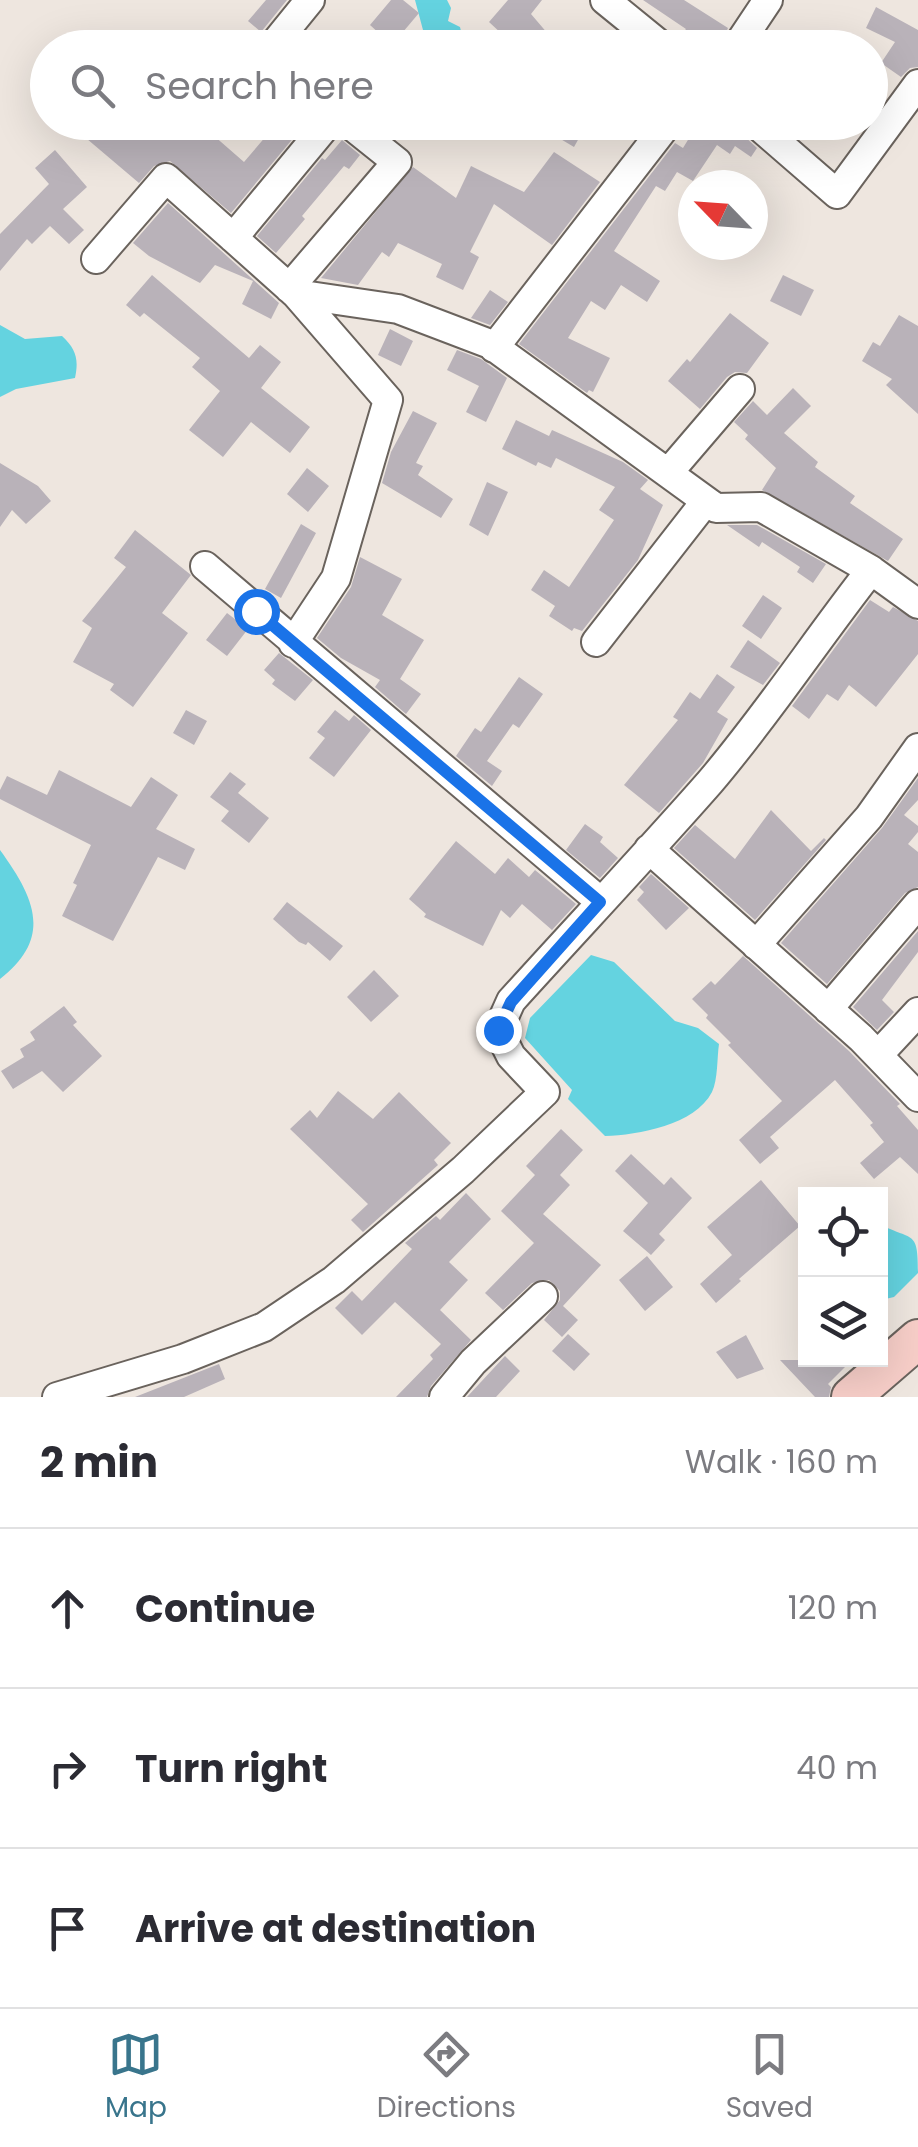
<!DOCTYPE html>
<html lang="en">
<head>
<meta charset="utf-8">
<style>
	:root { --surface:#fff; --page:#f7f7f7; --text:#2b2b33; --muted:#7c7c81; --line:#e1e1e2; --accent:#39758c }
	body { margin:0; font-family:Poppins,sans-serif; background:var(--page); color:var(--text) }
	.controls { position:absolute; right:30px; bottom:30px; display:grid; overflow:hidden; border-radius:0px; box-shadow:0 10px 40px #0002 }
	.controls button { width:90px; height:90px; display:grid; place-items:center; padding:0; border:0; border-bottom:2px solid var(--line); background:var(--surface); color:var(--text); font:50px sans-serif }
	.compass { position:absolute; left:678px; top:170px; width:90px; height:90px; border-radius:50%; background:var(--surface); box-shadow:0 10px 40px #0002; rotate:295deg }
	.stop { position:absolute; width:30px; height:30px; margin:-22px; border:8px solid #1a73e8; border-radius:50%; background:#fff }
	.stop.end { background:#1a73e8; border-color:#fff; box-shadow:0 2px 10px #0008 }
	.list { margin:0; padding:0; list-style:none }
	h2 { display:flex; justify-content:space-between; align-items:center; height:130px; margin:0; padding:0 40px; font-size:42px }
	h2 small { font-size:32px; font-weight:400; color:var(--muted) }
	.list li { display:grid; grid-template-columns:65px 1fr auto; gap:30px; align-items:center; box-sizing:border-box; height:160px; padding:0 40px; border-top:2px solid var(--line) }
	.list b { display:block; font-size:38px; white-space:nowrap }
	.list em { font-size:32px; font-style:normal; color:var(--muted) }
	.icon { flex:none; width:55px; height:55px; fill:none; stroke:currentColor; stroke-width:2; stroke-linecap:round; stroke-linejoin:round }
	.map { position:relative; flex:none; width:918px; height:1397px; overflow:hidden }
	.search { position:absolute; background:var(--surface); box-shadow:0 10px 40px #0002; left:30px; right:30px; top:30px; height:110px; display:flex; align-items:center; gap:25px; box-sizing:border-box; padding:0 35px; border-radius:55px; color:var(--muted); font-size:38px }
	.sheet { height:610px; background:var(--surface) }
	nav { display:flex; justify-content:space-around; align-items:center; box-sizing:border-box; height:140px; border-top:2px solid var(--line); background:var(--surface); font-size:28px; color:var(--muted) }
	nav a { display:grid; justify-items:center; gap:5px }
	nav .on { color:var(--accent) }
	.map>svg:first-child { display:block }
	.water { fill:#64d3e0 }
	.building { fill:#b9b2b9 }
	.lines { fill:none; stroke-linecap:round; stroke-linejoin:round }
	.street-casing { stroke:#6a635d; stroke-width:32 }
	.secondary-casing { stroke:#6a635d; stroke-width:42 }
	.street { stroke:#fff; stroke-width:28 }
	.secondary { stroke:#f7cec8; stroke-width:38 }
	.route { stroke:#1a73e8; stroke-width:12 }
</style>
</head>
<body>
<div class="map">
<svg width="918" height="1397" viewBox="0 0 918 1397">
	<rect width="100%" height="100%" fill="#eee6df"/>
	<path class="water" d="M415,0H447L451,8L448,21L460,27L463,39L460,47H439L440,43L423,30Z
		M0,325L25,339L62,336C76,349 79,359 75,378L16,389L0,397Z
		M0,850C34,897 54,937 0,979Z
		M591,955L614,962L675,1021L698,1028L719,1044C717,1057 718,1080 712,1092C695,1125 638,1135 605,1136L568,1099L572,1090L525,1038L530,1018Z
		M881,1225C914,1241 918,1230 918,1273L894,1297L881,1300Z"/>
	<path class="building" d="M266,0H287L261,32L248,21Z
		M391,0H403L419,13L392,45L370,25Z
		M508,0H542L531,14L560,48H517L489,22Z
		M643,0H684L728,28L719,48H704L682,34L686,29Z
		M876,7L918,30V67L910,68L901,77L881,63L895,42L866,28Z
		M67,122H119L139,138L151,122H181L198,136L205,128L244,162L278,122L295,136L231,213L170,161L154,166L139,183Z
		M532,122H588L574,147Z
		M699,122H737L742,134L757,148L751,157L735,146L730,154L717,145L693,181L677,172L665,191L656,186L614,251L660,281L647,302L621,285L605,310L591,301L568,338L610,358L593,392L589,390L587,393L519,344L675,143L683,148Z
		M342,140L360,155L349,169L344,166L302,216L305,219L276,253L257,236L322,158L325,160Z
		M55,150L87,187L63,209L84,230L69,244L50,226L32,244L27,239L0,271V234L49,184L35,168Z
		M554,152L600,182L552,245L494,204L470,252L479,257L463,290L436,277L442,264L398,243L389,257L382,252L358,285L321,278L413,167L456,198L471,166L524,192Z
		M168,203L279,303L271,319L242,304L253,281L215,265L200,283L149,256L133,243Z
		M152,275L249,358L260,345L281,362L261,388L310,427L290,453L251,422L223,457L189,430L220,391L192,367L200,358L144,313L140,317L126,305Z
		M783,275L814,290L801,316L770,301Z
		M490,290L508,302L490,325L471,318Z
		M730,313L769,343L747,373L735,372L727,377L700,409L668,381L687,359L690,362Z
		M899,315L918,326V414L886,385L892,379L862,361L873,342L880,346Z
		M390,329L413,341L401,366L378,355Z
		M457,350L481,359L507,378L486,422L466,412L479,386L447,370Z
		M793,388L811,406L784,433L818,462L815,467L855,496L850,503L903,539L888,561L762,490L776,468L745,439L748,435L734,422L753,401L767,415Z
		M413,411L437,423L416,463L423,466L418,475L453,499L441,518L382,483L391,452Z
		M516,420L549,436L552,430L623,462L648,480L640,489L663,505L638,560L582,631L574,628L572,631L549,616L555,606L531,590L544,570L569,587L614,520L599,510L615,487L556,458L551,468L538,462L536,466L502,449Z
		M0,463L38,486L51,501L26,524L12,510L0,527Z
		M307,468L329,486L308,512L287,494Z
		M487,482L508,492L488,536L469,525Z
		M301,524L316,533L281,598L265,589Z
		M727,525H757L826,564L813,583L797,572L800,567L762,542L759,547Z
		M135,530L191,575L162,613L188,633L133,707L110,690L114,684L73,662L92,628L82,621L126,567L114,558Z
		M360,557L402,579L382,615L424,640L400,679L421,694L406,714L375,687L380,680L341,658L317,638L351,587Z
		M763,595L782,608L761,639L742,626Z
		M870,600L889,612L893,607L918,621V654L876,707L849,685L838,701L827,694L809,719L792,706Z
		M227,613L248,629L227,656L206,640Z
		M748,640L780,663L763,685L730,667Z
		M279,653L313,680L295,701L272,684L275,680L264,670Z
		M717,674L735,687L717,712L728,719L703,763L659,813L624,785L678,720L673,717L690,692L700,699Z
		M519,677L543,694L519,728L513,724L487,761L502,771L492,786L456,756L475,728L481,732Z
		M186,710L207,721L194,745L173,733Z
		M335,710L349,721L354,715L371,730L334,777L309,758L325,738L317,732Z
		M59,770L131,807L151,777L178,795L156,829L195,849L185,870L158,857L113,941L62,916L77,885L73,883L91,845L0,799V790L7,776L47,795Z
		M230,772L246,784L238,793L269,818L249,843L221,821L229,811L210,797Z
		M918,778V800L904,815L918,826V832L908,844L918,852V887L905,893L827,984L781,943L882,828Z
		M771,810L811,851L824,838L826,840L755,920L674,848L695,825L735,859Z
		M585,824L603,837L600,842L618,858L600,878L566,850Z
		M456,841L495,874L508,858L529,877L535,870L576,904L552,930L522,904L510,918L501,910L483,946L424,917L426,914L409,899Z
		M651,874L689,908L666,930L637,900L644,892L639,887Z
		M287,902L343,946L330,961L308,942L306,945L299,942L273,919Z
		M918,931V952L882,1000L894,1012L877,1030L853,1007Z
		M743,956L849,1051L900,1104L897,1106L918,1130V1174L900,1157L874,1179L860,1163L884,1142L870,1125L873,1123L835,1080L770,1137L779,1148L760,1164L739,1140L782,1101L728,1045L731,1043L706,1018L708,1015L692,999L711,981L715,985Z
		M374,970L399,996L371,1022L347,997Z
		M64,1006L77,1022L73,1025L102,1056L63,1092L42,1071L13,1089L1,1071L24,1057L20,1049L35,1040L30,1032Z
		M338,1091L373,1119L399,1092L451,1143L434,1160L438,1165L363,1232L351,1220L368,1204L290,1129L310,1110L317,1118Z
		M561,1129L583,1150L560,1175L570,1185L543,1214L601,1265L563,1306L578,1320L562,1337L544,1320L560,1300V1291L549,1280L532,1283L503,1310L485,1293L534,1243L501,1211L535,1175L526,1166Z
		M631,1154L664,1185L671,1177L692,1198L659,1234L665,1240L651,1255L623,1231L648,1203L615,1171Z
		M761,1180L800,1226L739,1279L741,1281L716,1303L700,1284L732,1255L707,1227Z
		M466,1193L491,1219L449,1262L468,1280L440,1310L471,1340L431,1386L427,1397H396L433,1359L430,1355L441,1344L395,1302L362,1335L335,1308L352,1291L362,1301L412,1249L405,1243L436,1216L440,1220Z
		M647,1256L673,1287L645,1311L619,1280Z
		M568,1334L590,1354L574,1371L552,1351Z
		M746,1335L764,1369L737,1379L716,1352Z
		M505,1356L520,1371L496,1397H467Z
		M780,1360H852L828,1384L831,1387L829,1397H815Z
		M219,1364L225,1379L184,1397H135Z"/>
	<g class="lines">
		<defs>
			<path id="street" d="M605,0L664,48
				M271,48L310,0
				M736,48L768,0
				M754,122L837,194L918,84
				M233,238L329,122
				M96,259L166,178L296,294
				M289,288L397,162L347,122
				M494,348L669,122
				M668,473L740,389
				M205,566L601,902
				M596,642L706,501
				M293,643L336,578L388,400L296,294L398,309L490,344L716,508L761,507L871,570
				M649,849L861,1038L918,1097
				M756,945L869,817L918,748
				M828,1009L918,904
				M878,1055L918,1012
				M57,1397L183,1359L264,1327L334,1280L463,1170L545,1092L511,1056L498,1030L511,1001C577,928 645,856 710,782C768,714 816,640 871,570L918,604
				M444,1397L473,1362L543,1296"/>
			<path id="secondary" d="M851,1397L918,1339"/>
		</defs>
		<use href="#street" class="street-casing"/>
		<use href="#secondary" class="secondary-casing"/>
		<use href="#street" class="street"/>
		<use href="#secondary" class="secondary"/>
	</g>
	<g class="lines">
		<path class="route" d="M256,611L600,902L511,1002L498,1030"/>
	</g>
</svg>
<div class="controls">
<button><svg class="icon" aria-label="locate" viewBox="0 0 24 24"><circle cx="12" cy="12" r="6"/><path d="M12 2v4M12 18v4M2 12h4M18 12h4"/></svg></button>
<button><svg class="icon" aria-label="layers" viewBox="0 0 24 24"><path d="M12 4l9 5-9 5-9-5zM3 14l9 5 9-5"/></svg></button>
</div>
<svg class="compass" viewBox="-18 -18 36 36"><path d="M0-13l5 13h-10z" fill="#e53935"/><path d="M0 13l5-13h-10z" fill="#7c7c81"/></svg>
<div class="stop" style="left:256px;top:611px"></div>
<div class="stop end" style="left:498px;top:1030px"></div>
<div class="search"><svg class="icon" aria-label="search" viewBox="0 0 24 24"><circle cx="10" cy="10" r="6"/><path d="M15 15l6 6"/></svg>Search here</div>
</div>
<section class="sheet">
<h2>2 min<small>Walk · 160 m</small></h2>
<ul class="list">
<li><svg class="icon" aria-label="ahead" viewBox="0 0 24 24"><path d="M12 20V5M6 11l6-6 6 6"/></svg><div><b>Continue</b></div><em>120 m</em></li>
<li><svg class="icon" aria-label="right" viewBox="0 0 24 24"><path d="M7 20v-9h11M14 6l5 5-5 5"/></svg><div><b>Turn right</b></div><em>40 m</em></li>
<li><svg class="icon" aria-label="arrive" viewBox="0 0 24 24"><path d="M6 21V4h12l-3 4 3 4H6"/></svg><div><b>Arrive at destination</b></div></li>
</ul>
</section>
<nav>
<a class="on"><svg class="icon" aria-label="map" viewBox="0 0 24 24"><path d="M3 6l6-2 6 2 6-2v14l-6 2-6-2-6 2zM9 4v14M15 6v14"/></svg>Map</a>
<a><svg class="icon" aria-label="directions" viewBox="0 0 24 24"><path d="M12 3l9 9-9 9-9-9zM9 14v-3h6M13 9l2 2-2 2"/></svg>Directions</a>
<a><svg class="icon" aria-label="saved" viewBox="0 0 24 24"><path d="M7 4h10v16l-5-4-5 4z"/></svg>Saved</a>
</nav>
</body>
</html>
